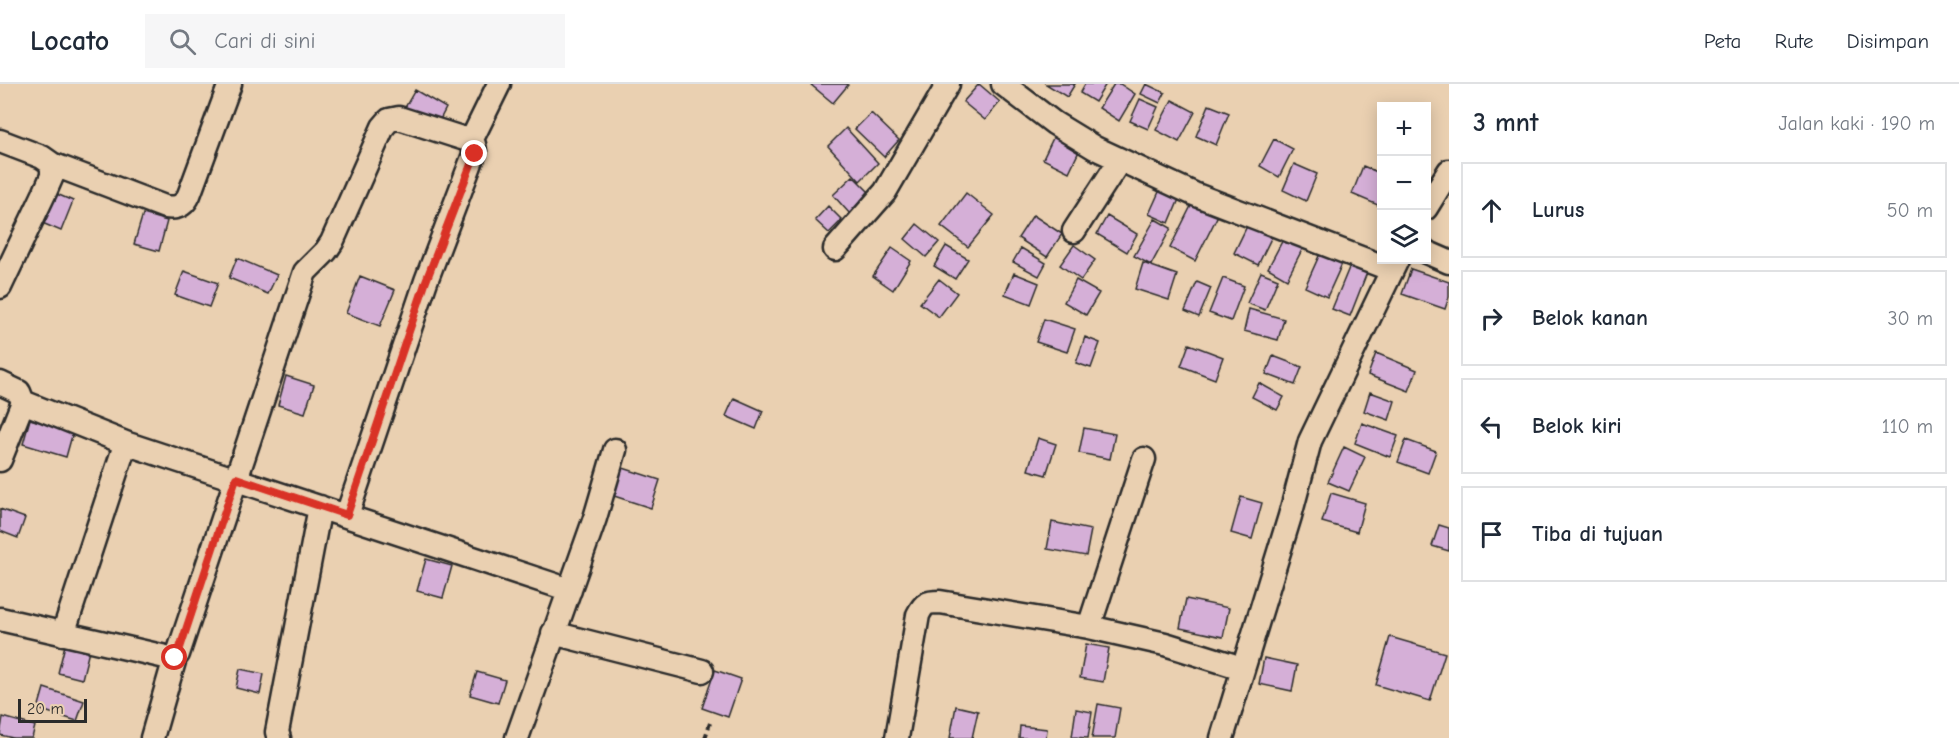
<!DOCTYPE html>
<html lang="id">
<head>
<meta charset="utf-8">
<style>
	:root { --surface:#fff; --page:#f6f6f7; --text:#1f2937; --muted:#747a83; --line:#e0e1e3 }
	body { margin:0; font-family:"Comic Neue",sans-serif; background:var(--page); color:var(--text) }
	.controls { position:absolute; right:18px; top:18px; display:grid; overflow:hidden; border-radius:0px; box-shadow:0 3px 15px #0003 }
	.controls button { width:54px; height:54px; display:grid; place-items:center; padding:0; border:0; border-bottom:2px solid var(--line); background:var(--surface); color:var(--text); font:30px sans-serif }
	.scale { position:absolute; left:18px; bottom:15px; width:69px; box-sizing:border-box; padding-left:6px; border:3px solid #2b2b2b; border-top:0; font-size:16px; line-height:21px; white-space:nowrap; color:#2b2b2b; -webkit-text-stroke:4px #ead0b1; paint-order:stroke }
	.stop { position:absolute; width:18px; height:18px; margin:-14px; border:4px solid #d93025; border-radius:50%; background:#fff }
	.stop.end { background:#d93025; border-color:#fff; box-shadow:0 2px 6px #0008 }
	.list { margin:0; padding:0; list-style:none }
	h2 { display:flex; justify-content:space-between; align-items:center; height:78px; margin:0; padding:0 24px; font-size:26px }
	h2 small { font-size:20px; font-weight:400; color:var(--muted) }
	.list li { display:grid; grid-template-columns:39px 1fr auto; gap:18px; align-items:center; box-sizing:border-box; height:96px; margin:0 12px 12px; padding:0 12px; border:2px solid var(--line); border-radius:0px }
	.list b { display:block; font-size:22px; white-space:nowrap }
	.list em { font-size:20px; font-style:normal; color:var(--muted) }
	.icon { flex:none; width:33px; height:33px; fill:none; stroke:currentColor; stroke-width:2; stroke-linecap:round; stroke-linejoin:round }
	.map { position:relative; flex:none; width:1449px; height:654px; overflow:hidden }
	header { display:flex; align-items:center; gap:36px; box-sizing:border-box; height:84px; padding:0 30px; background:var(--surface); border-bottom:2px solid var(--line) }
	header strong { font-size:28px }
	nav { display:flex; gap:33px; margin-inline-start:auto; font-size:21px }
	.search { width:420px; height:54px; background:var(--page); display:flex; align-items:center; gap:15px; box-sizing:border-box; padding:0 21px; border-radius:0px; color:var(--muted); font-size:22px }
	main { display:flex }
	aside { flex:1; background:var(--surface) }
	.map>svg:first-child { display:block }
	.building { fill:#d5afd7; stroke:#2b2b2b; stroke-width:1.5 }
	.lines { fill:none; stroke-linecap:round; stroke-linejoin:round }
	.street-casing { stroke:#2b2b2b; stroke-width:27 }
	.path { stroke:#2b2b2b; stroke-width:4; stroke-dasharray:6 4.5; stroke-linecap:butt }
	.street { stroke:#ead0b1; stroke-width:22 }
	.route { stroke:#d93025; stroke-width:8 }
</style>
</head>
<body>
<header>
<strong>Locato</strong>
<div class="search"><svg class="icon" aria-label="search" viewBox="0 0 24 24"><circle cx="10" cy="10" r="6"/><path d="M15 15l6 6"/></svg>Cari di sini</div>
<nav><a>Peta</a><a>Rute</a><a>Disimpan</a></nav>
</header>
<main>
<div class="map">
<svg width="1449" height="654" viewBox="0 0 1449 654">
	<rect width="100%" height="100%" fill="#ead0b1"/>
	<filter id="ink" filterUnits="userSpaceOnUse"><feTurbulence type="fractalNoise" baseFrequency=".0167" numOctaves="2"/><feDisplacementMap in="SourceGraphic" scale="12" xChannelSelector="R" yChannelSelector="G"/><feConvolveMatrix kernelMatrix="1 2 1 2 8 2 1 2 1" color-interpolation-filters="sRGB"/></filter>
	<g filter="url(#ink)">
		<path class="building" d="M810,0H847L848,1L833,19Z
			M979,0L1000,18L985,36L963,18Z
			M1046,0H1075L1067,13Z
			M1085,0H1106L1095,18L1080,9Z
			M1114,0H1120L1135,10L1119,37L1099,24Z
			M1146,0L1165,9L1160,19L1141,10Z
			M415,6L446,24L435,45L403,27Z
			M1140,15L1158,23L1148,45L1130,37Z
			M1172,16L1195,28L1179,58L1156,46Z
			M1209,21L1229,29L1216,61L1196,52Z
			M871,29L899,56L884,73L855,45Z
			M846,44L878,79L860,97L828,62Z
			M1055,50L1081,63L1069,88L1043,75Z
			M1274,55L1293,65L1279,93L1260,82Z
			M1294,80L1317,90L1306,117L1283,106Z
			M1363,82L1382,90L1380,122L1352,110Z
			M853,92L871,110L850,130L833,111Z
			M1163,99L1182,108L1169,139L1149,130Z
			M52,108L73,117L61,147L40,138Z
			M966,109L994,131L968,163L941,142Z
			M1193,118L1218,131L1195,177L1170,164Z
			M828,122L842,136L829,149L815,136Z
			M143,130L167,137L159,167L134,160Z
			M1033,131L1062,150L1047,173L1018,154Z
			M1107,132L1137,150L1127,168L1097,150Z
			M1155,135L1171,144L1151,181L1134,172Z
			M1249,138L1273,150L1258,181L1234,169Z
			M917,140L939,158L926,173L905,155Z
			M1287,148L1306,158L1287,195L1268,184Z
			M1074,161L1095,176L1081,196L1060,181Z
			M946,162L968,175L955,195L934,182Z
			M1323,163L1345,173L1327,213L1305,203Z
			M892,164L911,177L893,206L873,192Z
			M1021,164L1046,179L1039,192L1013,178Z
			M237,174L277,191L268,210L229,194Z
			M1143,179L1177,191L1169,216L1135,205Z
			M1351,179L1368,186L1350,232L1332,225Z
			M1411,185L1449,198V213L1445,225L1402,210Z
			M184,187L218,199L209,223L175,211Z
			M1261,188L1278,195L1265,226L1247,219Z
			M1014,189L1039,199L1031,220L1005,210Z
			M360,192L395,206L380,242L346,229Z
			M1223,194L1244,202L1231,237L1209,229Z
			M939,195L957,209L939,233L920,219Z
			M1076,196L1099,209L1086,231L1064,218Z
			M1197,198L1211,204L1199,233L1185,227Z
			M1249,225L1284,235L1278,256L1244,247Z
			M1044,235L1075,245L1067,268L1036,258Z
			M1085,253L1100,259L1091,284L1076,279Z
			M1189,260L1223,273L1215,295L1181,282Z
			M1376,269L1417,286L1409,307L1368,291Z
			M1273,272L1302,283L1295,301L1266,290Z
			M286,292L314,301L305,329L278,321Z
			M1259,299L1284,313L1277,326L1252,313Z
			M1370,308L1395,317L1389,336L1364,327Z
			M734,314L763,327L756,345L726,332Z
			M30,335L73,348L66,373L23,360Z
			M1362,339L1398,352L1390,373L1355,359Z
			M1084,344L1115,350L1110,375L1079,369Z
			M1038,354L1056,360L1046,391L1028,386Z
			M1406,356L1436,367L1428,389L1398,378Z
			M1344,363L1365,373L1349,407L1328,398Z
			M620,383L660,396L651,424L611,411Z
			M1331,409L1365,419L1357,448L1322,438Z
			M1241,413L1262,419L1252,455L1231,449Z
			M0,425L25,434L18,454L0,447Z
			M1052,438L1091,446L1086,472L1047,465Z
			M1439,441L1449,444V467L1432,462Z
			M426,475L452,482L443,514L417,507Z
			M1186,515L1229,524L1223,553L1180,544Z
			M1390,553L1445,569L1430,617L1376,601Z
			M1086,560L1109,564L1103,598L1080,594Z
			M65,561L89,567L82,595L58,589Z
			M1264,574L1297,581L1292,607L1259,600Z
			M240,585L264,590L260,610L236,604Z
			M715,586L741,595L728,633L702,624Z
			M477,588L505,596L498,619L470,611Z
			M44,604L84,617L77,637L38,625Z
			M1098,620L1120,624L1115,654H1092Z
			M956,622L978,627L972,654H950Z
			M1076,625L1092,628L1088,654L1072,653Z
			M3,633L35,642L32,654H13L0,651Z
			M1020,642L1047,645L1046,654H1019Z"/>
		<g class="lines">
			<defs>
				<path id="street" d="M1003,0L1054,39L1095,64L1194,110L1392,186
					M0,57L42,73L52,80V92L45,108L0,203
					M471,57L499,0
					M52,80L165,123C177,125 184,122 189,111L230,0
					M1426,124L1449,87
					M1074,147L1120,76
					M835,165L885,108L948,0
					M1426,168L1449,178
					M0,299L19,308L23,318L0,376
					M23,318L128,360L570,506
					M0,535L170,574H175L178,570L305,188L326,167L332,158L383,43L389,36L399,34L471,57L474,60L475,68L426,197L347,431
					M1089,543L1144,375
					M553,549L702,587
					M63,550L123,367L128,360
					M152,654L175,574
					M279,654L277,648L320,423
					M517,654L595,434L615,366
					M897,654L918,531C924,519 927,518 940,518L1089,543L1165,560L1242,584
					M1222,654L1290,432L1310,357L1397,176"/>
			</defs>
			<use href="#street" class="street-casing"/>
			<path class="path" d="M705,654L710,639"/>
			<use href="#street" class="street"/>
		</g>
	</g>
	<g class="lines" filter="url(#ink)">
		<path class="route" d="M175,574L178,570L236,394L347,431L426,197L475,70"/>
	</g>
</svg>
<div class="controls">
<button>+</button>
<button>−</button>
<button><svg class="icon" aria-label="layers" viewBox="0 0 24 24"><path d="M12 4l9 5-9 5-9-5zM3 14l9 5 9-5"/></svg></button>
</div>
<div class="scale">20 m</div>
<div class="stop" style="left:175px;top:574px"></div>
<div class="stop end" style="left:475px;top:70px"></div>
</div>
<aside>
<h2>3 mnt<small>Jalan kaki · 190 m</small></h2>
<ul class="list">
<li><svg class="icon" aria-label="ahead" viewBox="0 0 24 24"><path d="M12 20V5M6 11l6-6 6 6"/></svg><div><b>Lurus</b></div><em>50 m</em></li>
<li><svg class="icon" aria-label="right" viewBox="0 0 24 24"><path d="M7 20v-9h11M14 6l5 5-5 5"/></svg><div><b>Belok kanan</b></div><em>30 m</em></li>
<li><svg class="icon" aria-label="left" viewBox="0 0 24 24"><path d="M17 20v-9H6M10 6l-5 5 5 5"/></svg><div><b>Belok kiri</b></div><em>110 m</em></li>
<li><svg class="icon" aria-label="arrive" viewBox="0 0 24 24"><path d="M6 21V4h12l-3 4 3 4H6"/></svg><div><b>Tiba di tujuan</b></div></li>
</ul>
</aside>
</main>
</body>
</html>
